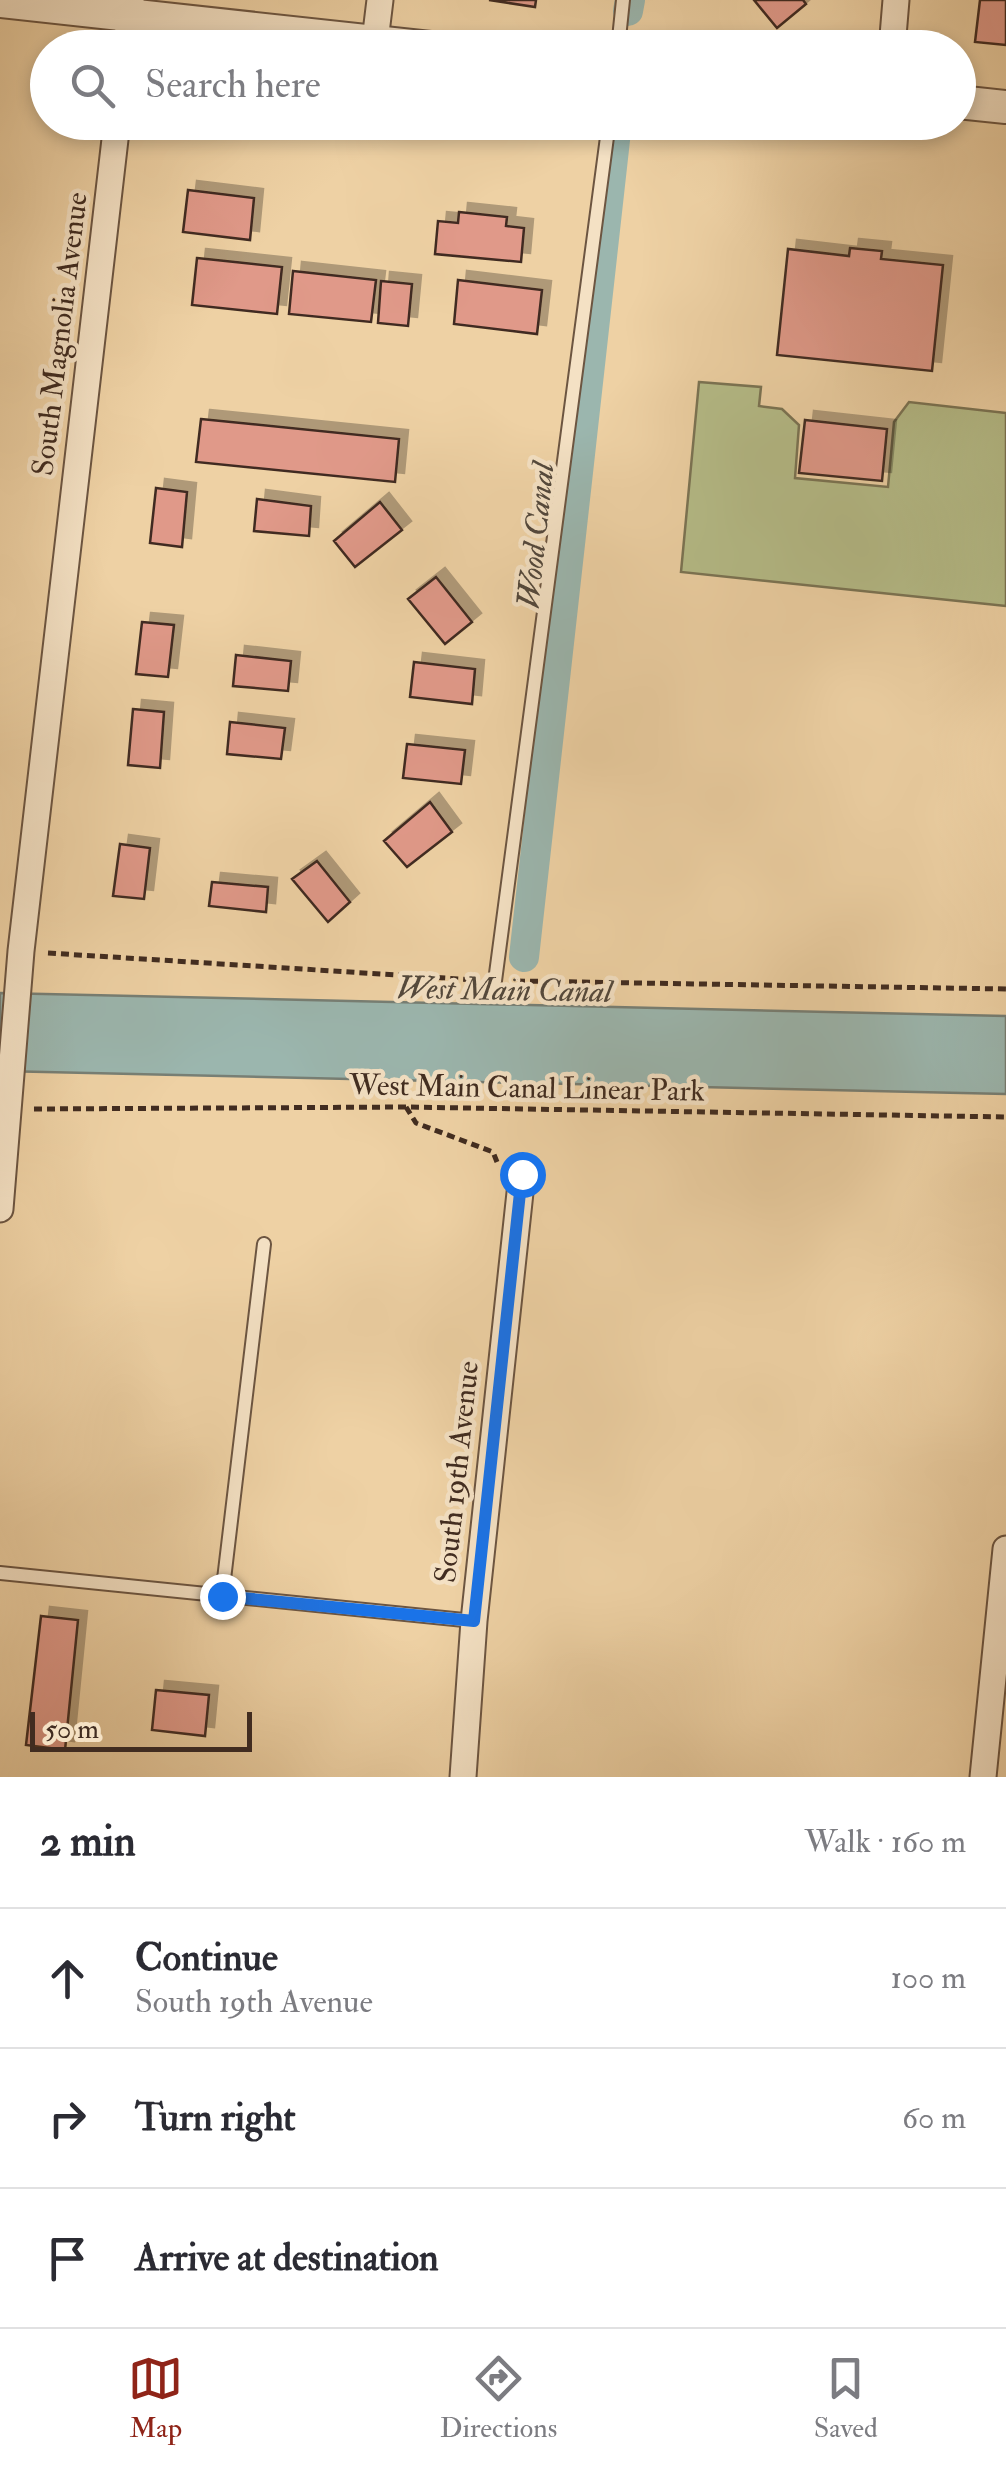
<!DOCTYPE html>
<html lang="en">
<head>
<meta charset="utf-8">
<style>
	:root { --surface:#fff; --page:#f2f2f3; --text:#2b2b33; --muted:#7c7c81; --line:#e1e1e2; --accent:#8f2418 }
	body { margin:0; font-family:"IM FELL Double Pica",serif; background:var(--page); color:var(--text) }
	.scale { position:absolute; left:30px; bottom:25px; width:222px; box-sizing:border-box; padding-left:10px; border:5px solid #412c20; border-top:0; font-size:28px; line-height:35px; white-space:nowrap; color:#412c20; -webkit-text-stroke:8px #f4e1c4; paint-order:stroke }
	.stop { position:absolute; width:30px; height:30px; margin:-22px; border:8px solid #1a73e8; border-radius:50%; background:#fff }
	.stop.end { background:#1a73e8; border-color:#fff; box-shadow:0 2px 10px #0008 }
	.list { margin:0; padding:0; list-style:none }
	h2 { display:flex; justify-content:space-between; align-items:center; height:130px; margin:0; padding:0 40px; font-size:42px }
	h2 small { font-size:32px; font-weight:400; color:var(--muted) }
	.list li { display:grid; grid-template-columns:65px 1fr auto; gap:30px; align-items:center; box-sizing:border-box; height:140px; padding:0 40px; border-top:2px solid var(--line) }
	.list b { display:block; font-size:38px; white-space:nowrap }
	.list p { margin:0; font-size:32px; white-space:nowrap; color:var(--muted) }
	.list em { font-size:32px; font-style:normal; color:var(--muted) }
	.icon { flex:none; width:55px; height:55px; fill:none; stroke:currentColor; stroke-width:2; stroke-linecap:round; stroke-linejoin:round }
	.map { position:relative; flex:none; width:1006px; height:1777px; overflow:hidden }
	.search { position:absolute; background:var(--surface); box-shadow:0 5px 15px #0003; left:30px; right:30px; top:30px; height:110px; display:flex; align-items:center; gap:25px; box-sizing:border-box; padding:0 35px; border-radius:55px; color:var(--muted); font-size:38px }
	.sheet { height:550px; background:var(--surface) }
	nav { display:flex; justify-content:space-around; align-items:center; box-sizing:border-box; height:140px; border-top:2px solid var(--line); background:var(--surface); font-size:28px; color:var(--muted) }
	nav a { display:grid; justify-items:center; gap:5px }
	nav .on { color:var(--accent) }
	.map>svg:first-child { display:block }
	.green { fill:#b5bc88; stroke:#7b7454; stroke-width:2.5 }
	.water { fill:#9bb6ae; stroke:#777f75; stroke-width:2.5 }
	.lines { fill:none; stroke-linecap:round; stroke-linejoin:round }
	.canal { stroke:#9bb6ae; stroke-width:30 }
	.building { fill:#e09989; stroke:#412c20; stroke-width:2.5; filter:url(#shadow) }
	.service-casing { stroke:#6c5541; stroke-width:16 }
	.minor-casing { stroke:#6c5541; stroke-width:29 }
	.tertiary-casing { stroke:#6c5541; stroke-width:36 }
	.path { stroke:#412c20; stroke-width:5; stroke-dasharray:8 5; stroke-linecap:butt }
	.service { stroke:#f4e1c4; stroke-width:12 }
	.minor { stroke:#f4e1c4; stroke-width:25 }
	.tertiary { stroke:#f4e1c4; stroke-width:32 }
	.route { stroke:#1a73e8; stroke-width:12 }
	.labels { text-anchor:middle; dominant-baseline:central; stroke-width:9; stroke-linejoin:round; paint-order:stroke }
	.street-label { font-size:30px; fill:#412c20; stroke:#f4e1c4 }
	.water-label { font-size:32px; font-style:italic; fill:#53483c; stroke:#f4e1c4 }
</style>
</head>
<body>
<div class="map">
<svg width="1006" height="1777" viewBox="0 0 1006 1777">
	<defs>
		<filter id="shadow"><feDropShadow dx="9" dy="-9" stdDeviation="0" flood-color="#0004"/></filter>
	</defs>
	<rect width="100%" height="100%" fill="#eed1a4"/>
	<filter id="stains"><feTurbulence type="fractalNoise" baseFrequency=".002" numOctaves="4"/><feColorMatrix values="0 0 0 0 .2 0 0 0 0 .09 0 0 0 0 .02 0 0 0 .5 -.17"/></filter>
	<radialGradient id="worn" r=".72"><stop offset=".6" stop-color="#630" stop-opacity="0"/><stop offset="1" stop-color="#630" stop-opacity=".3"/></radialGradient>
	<path class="green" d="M699,382L761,387L759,406L782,409L799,425L795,478L888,487L894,422L909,402L1006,413V606L681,572Z"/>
	<path class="water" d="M0,993L1006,1016V1094L0,1071Z"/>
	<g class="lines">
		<path class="canal" d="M628,11L630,0
			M524,957L617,122"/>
	</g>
	<path class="building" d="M489,0H536L535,7Z
		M754,0H803L806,4L777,28Z
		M980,0H1006V45L975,42Z
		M188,190L254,198L250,240L183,232Z
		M459,212L507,217L506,226L524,228L521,262L435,254L438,221L458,223Z
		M850,248L882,251L881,259L943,265L932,371L777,355L788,249L849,256Z
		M197,258L282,267L277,314L192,305Z
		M293,271L376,280L371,322L289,314Z
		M458,280L542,290L537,334L454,324Z
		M381,281L412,284L408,326L378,323Z
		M201,419L399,439L395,482L196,462Z
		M805,420L887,429L882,481L799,473Z
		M156,488L187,492L182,547L150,543Z
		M257,499L311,506L309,536L254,531Z
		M380,502L402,530L355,567L334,541Z
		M436,577L472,622L445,644L408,599Z
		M142,622L174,625L168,677L136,674Z
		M236,655L291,661L288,691L233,686Z
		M414,662L475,669L472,704L410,697Z
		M133,709L164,712L160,768L128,765Z
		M230,722L285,728L281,759L227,754Z
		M407,744L465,750L461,784L403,778Z
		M430,802L452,832L407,867L384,841Z
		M120,844L150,848L144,899L113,896Z
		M317,861L350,902L328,922L292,879Z
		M212,882L268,887L266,912L209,906Z
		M41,1616L78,1620L65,1750L26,1745Z
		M156,1690L209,1695L205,1736L152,1730Z"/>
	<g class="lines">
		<defs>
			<path id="service" d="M618,48L623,0
				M495,981L609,122
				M0,1573L474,1621
				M222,1596L264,1244"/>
			<path id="minor" d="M375,41L380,0
				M126,48L131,0
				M892,48L896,0
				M0,1209L21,951L117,122
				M463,1777L474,1621L522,1174
				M983,1777L1006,1549"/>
			<path id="tertiary" d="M0,1L430,48
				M958,102L1006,107"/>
		</defs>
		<use href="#service" class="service-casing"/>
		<use href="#minor" class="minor-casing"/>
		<use href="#tertiary" class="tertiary-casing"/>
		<path class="path" d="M48,953L476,980
			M517,981L1006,989
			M406,1107L416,1123L493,1152L497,1162
			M34,1109L406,1107L1006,1117"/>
		<use href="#service" class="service"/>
		<use href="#minor" class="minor"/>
		<use href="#tertiary" class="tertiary"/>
	</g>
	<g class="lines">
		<path class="route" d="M222,1596L474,1621L522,1174"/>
	</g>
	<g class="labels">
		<g class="street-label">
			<text transform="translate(60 334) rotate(-83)">South Magnolia Avenue</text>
			<text transform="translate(527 1088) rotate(1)">West Main Canal Linear Park</text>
			<text transform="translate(457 1472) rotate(-84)">South 19th Avenue</text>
		</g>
		<g class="water-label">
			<text transform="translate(536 536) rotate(-84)">Wood Canal</text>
			<text transform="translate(504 990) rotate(1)">West Main Canal</text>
		</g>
	</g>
	<rect width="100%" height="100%" filter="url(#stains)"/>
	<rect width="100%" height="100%" fill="url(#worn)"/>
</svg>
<div class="scale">50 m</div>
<div class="stop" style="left:522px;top:1174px"></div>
<div class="stop end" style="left:222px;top:1596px"></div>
<div class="search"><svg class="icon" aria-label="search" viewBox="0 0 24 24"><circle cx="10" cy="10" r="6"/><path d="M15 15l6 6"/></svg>Search here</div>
</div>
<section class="sheet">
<h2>2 min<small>Walk · 160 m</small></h2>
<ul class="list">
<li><svg class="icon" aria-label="ahead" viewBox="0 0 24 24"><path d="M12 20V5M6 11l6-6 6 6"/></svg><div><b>Continue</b><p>South 19th Avenue</p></div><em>100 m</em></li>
<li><svg class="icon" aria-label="right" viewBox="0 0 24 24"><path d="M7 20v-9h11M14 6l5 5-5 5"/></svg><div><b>Turn right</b></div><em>60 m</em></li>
<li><svg class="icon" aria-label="arrive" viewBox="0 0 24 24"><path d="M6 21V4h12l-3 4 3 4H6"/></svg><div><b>Arrive at destination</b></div></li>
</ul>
</section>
<nav>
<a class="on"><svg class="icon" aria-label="map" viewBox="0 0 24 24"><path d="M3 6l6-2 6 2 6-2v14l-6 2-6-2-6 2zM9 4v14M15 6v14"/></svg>Map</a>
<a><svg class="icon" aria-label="directions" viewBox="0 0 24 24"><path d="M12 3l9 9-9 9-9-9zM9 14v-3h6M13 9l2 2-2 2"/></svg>Directions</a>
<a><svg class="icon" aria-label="saved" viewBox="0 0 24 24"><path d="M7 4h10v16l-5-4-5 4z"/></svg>Saved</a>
</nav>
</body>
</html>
